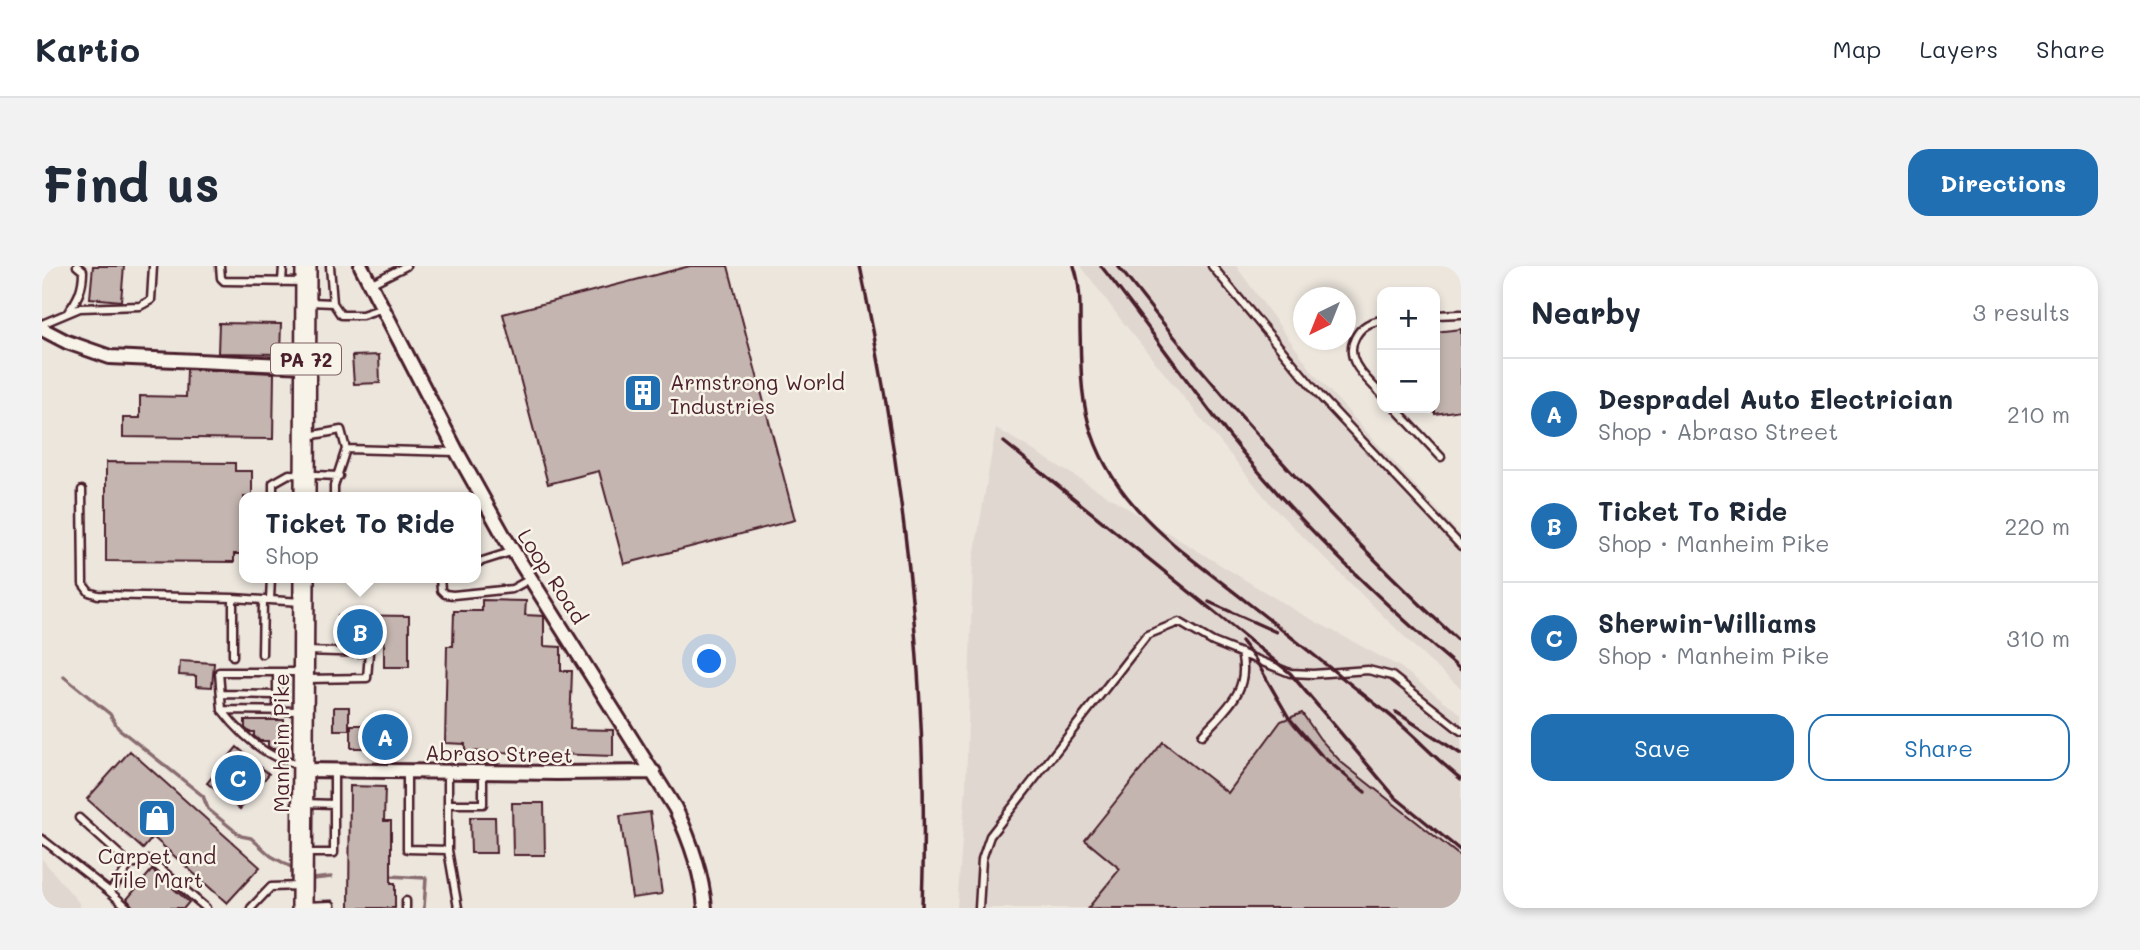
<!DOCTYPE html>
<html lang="en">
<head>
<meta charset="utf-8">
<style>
	:root { --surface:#fff; --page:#f2f2f3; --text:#1f2937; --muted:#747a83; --line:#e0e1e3; --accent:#1f6fb2 }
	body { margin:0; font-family:Mali,sans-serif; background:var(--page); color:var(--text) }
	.controls { position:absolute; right:21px; top:21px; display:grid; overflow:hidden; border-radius:14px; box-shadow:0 4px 10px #0003 }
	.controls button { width:63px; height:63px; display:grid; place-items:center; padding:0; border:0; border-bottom:2px solid var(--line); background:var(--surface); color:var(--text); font:35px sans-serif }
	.compass { position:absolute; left:1251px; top:21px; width:63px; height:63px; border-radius:50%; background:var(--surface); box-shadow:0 4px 10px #0003; rotate:223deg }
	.you { position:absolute; left:668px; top:396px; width:24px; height:24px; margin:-18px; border:5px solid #fff; border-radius:50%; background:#1a73e8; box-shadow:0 0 0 10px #1a73e833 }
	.badge { display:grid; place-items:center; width:46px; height:46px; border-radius:50%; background:var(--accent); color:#fff; font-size:23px; font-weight:700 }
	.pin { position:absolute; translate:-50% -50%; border:4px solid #fff; box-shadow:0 2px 7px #0006 }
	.popup { position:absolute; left:197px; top:226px; width:242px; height:91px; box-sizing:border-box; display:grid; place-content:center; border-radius:14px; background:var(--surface); filter:drop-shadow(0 2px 5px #0005); font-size:23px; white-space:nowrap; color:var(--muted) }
	.popup b { font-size:26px; color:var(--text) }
	.popup::after { content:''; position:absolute; left:50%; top:100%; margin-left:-14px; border:14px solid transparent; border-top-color:var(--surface) }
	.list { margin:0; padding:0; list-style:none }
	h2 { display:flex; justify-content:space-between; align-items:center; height:91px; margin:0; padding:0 28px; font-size:30px }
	h2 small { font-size:23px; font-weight:400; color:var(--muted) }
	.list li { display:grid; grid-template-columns:46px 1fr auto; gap:21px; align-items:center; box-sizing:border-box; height:112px; padding:0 28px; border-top:2px solid var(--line) }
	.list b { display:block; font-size:26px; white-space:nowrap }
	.list p { margin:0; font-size:23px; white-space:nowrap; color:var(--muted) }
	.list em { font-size:23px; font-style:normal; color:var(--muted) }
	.actions { display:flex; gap:14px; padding:21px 28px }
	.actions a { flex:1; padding:16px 0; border:2px solid var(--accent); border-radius:21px; text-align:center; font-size:24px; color:var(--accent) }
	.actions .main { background:var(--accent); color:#fff }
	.map { position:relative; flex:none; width:1419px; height:642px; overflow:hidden; border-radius:21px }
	header { display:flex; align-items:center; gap:42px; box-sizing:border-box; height:98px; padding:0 35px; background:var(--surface); border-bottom:2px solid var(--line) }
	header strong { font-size:33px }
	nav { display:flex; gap:38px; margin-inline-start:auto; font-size:24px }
	.intro { display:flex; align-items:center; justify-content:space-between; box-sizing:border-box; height:168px; padding:0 42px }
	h1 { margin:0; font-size:49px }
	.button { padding:18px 32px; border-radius:21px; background:var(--accent); color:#fff; font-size:24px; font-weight:700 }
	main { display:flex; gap:42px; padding:0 42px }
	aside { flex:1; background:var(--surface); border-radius:21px; box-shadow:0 4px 10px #0003 }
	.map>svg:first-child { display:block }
	.built { fill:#e0d7d0 }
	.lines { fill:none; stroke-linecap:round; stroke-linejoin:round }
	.stream { stroke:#896c6f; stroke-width:3.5 }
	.building { fill:#c4b5b0; stroke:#4a1f2b; stroke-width:2 }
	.service-casing { stroke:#4a1f2b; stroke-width:11 }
	.minor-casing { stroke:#4a1f2b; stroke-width:18 }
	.primary-casing { stroke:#4a1f2b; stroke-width:24 }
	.service { stroke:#f7f3e8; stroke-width:6 }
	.minor { stroke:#f7f3e8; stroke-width:12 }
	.primary { stroke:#f7f3e8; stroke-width:19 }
	.rail { stroke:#4a1f2b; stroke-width:3.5 }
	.labels { text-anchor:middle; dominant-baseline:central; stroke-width:5; stroke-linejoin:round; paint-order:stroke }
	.shield { fill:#f7f3e8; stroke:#7e5f64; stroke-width:2 }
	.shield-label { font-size:19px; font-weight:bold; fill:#4a1f2b }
	.poi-label { font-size:21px; fill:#4a1f2b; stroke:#f7f3e8; text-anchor:start }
	.street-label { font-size:21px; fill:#4a1f2b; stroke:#f7f3e8 }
</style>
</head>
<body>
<header>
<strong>Kartio</strong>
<nav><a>Map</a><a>Layers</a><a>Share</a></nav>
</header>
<div class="intro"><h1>Find us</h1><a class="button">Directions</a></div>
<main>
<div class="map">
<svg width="1419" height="642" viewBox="0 0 1419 642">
	<rect width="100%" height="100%" fill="#ece6dd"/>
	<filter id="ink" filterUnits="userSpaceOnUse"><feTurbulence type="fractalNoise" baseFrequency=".0143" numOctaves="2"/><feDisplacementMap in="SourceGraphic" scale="14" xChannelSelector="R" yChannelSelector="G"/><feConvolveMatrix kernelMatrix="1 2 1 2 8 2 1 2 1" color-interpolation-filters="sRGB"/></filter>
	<g filter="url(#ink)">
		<path class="built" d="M1039,0H1194L1273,109L1419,270V422L1387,395L1230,240L1080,55Z
			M954,162L1254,345L1358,401L1419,448V642H915L924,521L931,297Z
			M0,593L37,637L38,642H0Z"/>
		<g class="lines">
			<path class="stream" d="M22,411L68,448L76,462L161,530L166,543L199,570L209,572L229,590L249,601
				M347,610L384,612L382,642
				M271,613L289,611"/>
		</g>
		<path class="building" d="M51,0H82L79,35L48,32Z
			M648,0H686L753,254L582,298L557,205L506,218L461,48Z
			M177,57L239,58L238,88L176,87Z
			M1419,63V144L1393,148V66Z
			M337,89L338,117L312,118L310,90Z
			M145,103L232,107L231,173L81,171V152H98V130L144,131Z
			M64,196L193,197V205H210V231H202V288H192V296L64,295Z
			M440,334L484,335L483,349L502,350V380L519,381V405H530L528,463L571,464V490L423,485V478L403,477L405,380H411L412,345H440Z
			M296,349L367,350V401H342V373H296Z
			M138,395L172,397L170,421L154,420V410L137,409Z
			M292,441H307V464H292Z
			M1260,447L1278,473L1299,496L1419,591V642H1046L1078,603L1043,574L1121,476L1186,527L1239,455Z
			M203,454H242V483H230L226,480V475H218L212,470V466H207L203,462Z
			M309,459H354V482H309Z
			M195,481L227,508L198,543L165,517Z
			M88,485L218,601L185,637L111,571L101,583L45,533Z
			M308,520L343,521L342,555H349V617H353V642H307Z
			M470,537H502L503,589H471Z
			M608,546L620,628L590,632L578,550Z
			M428,551H453L454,587H429Z
			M110,604L147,636L142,642H92L85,633Z"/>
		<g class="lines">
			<defs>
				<path id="service" d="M178,0L179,12L182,15L262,16
					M288,0L291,37L299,49H320L341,42
					M1170,0L1278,130L1419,280
					M240,16L241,0
					M328,18L364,0
					M268,36L291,37
					M26,46C36,33 41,22 41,5L35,0
					M1393,49L1419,48
					M1340,54C1328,56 1319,60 1313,72C1301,95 1326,113 1340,129
					M0,58L38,42L98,40L109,34L111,0
					M1353,142L1399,191
					M266,170L299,164L304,183L292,220V231
					M304,183L414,186
					M40,224L41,318L47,326L56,329L191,332
					M231,231V217L247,208L297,210
					M434,297L472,285
					M229,312L228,334L260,336
					M398,312L399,324L403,328L411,329L470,323L488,313
					M220,388L221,334H228
					M191,390V332L221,334
					M259,406H177L180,444L259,445
					M263,413L325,412L327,387L264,385
					M179,428L235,429
					M180,444C200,470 226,494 259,499
					M235,445V406
					M1160,469C1183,443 1209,426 1199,387
					M365,505V583L406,584
					M406,505V584L416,642
					M262,537L292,538
					M406,538H441V507
					M37,552L88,598L108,594L164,642
					M0,573L68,626
					M262,587H292V505
					M262,640L289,639V642
					M86,642L68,626L88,598
					M209,642L229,621L258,620
					M364,642V635
					M937,642L940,593L948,570L1105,369L1137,356L1171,376L1248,407L1271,408L1326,404L1350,410L1419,465"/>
				<path id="minor" d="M319,0L415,186L463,272L633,542C648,573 660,607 663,642
					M0,63L25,76L68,91L264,100
					M261,504L515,507L612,506"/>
				<path id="primary" d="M263,231L264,0
					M260,642L262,312"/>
			</defs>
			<use href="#service" class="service-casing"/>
			<use href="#minor" class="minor-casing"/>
			<use href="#primary" class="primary-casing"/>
			<use href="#service" class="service"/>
			<use href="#minor" class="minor"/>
			<use href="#primary" class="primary"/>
			<path class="rail" d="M818,0C863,212 888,425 880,642
				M1032,0C1039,20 1038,42 1038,63C1039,99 1038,134 1050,168C1075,244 1147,290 1206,337C1251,372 1295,408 1340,443C1368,464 1391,491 1419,513
				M1059,0C1102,54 1141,111 1184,166C1251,251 1337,334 1419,404
				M1076,0C1180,135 1294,261 1419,377
				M962,176L1248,407L1353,531L1419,585
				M1167,336L1234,366
				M1199,375L1213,393L1247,452L1279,489L1323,526
				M1354,446L1419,488"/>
		</g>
	</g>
	<defs>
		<symbol id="building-square" viewBox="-11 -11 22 22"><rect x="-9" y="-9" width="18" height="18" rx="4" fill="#1f6fb2" stroke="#f7f3e8"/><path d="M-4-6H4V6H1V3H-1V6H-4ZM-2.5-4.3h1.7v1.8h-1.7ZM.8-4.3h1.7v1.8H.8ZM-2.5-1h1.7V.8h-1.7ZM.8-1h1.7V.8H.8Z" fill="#fff"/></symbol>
		<symbol id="shop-square" viewBox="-11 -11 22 22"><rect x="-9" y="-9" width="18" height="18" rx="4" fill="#1f6fb2" stroke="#f7f3e8"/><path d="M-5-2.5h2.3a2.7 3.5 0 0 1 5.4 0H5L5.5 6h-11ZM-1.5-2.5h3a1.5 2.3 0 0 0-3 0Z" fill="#fff"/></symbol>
	</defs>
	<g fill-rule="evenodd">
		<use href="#building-square" x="579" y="105" width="44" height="44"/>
		<use href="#shop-square" x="93" y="530" width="44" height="44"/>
	</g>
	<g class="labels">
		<rect class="shield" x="229" y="77.5" width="70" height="31" rx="5"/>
		<g class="shield-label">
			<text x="264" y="93">PA 72</text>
		</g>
		<g class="poi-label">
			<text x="628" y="115">Armstrong World<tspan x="628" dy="24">Industries</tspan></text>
			<text x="115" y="589" text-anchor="middle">Carpet and<tspan x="115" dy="24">Tile Mart</tspan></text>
		</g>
		<g class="street-label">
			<text transform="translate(511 310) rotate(57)">Loop Road</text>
			<text transform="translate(238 477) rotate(-90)">Manheim Pike</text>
			<text transform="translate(457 487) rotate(1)">Abraso Street</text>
		</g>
	</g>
</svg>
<div class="controls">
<button>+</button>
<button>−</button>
</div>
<svg class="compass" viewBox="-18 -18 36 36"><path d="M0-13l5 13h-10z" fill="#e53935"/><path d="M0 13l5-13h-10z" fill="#747a83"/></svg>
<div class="you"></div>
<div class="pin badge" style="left:343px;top:471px">A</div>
<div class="pin badge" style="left:318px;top:366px">B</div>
<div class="popup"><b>Ticket To Ride</b>Shop</div>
<div class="pin badge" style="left:196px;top:512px">C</div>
</div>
<aside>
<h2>Nearby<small>3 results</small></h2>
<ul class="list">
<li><span class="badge">A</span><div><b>Despradel Auto Electrician</b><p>Shop · Abraso Street</p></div><em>210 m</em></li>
<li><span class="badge">B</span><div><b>Ticket To Ride</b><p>Shop · Manheim Pike</p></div><em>220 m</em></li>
<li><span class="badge">C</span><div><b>Sherwin-Williams</b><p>Shop · Manheim Pike</p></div><em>310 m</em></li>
</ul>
<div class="actions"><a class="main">Save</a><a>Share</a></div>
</aside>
</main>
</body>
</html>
